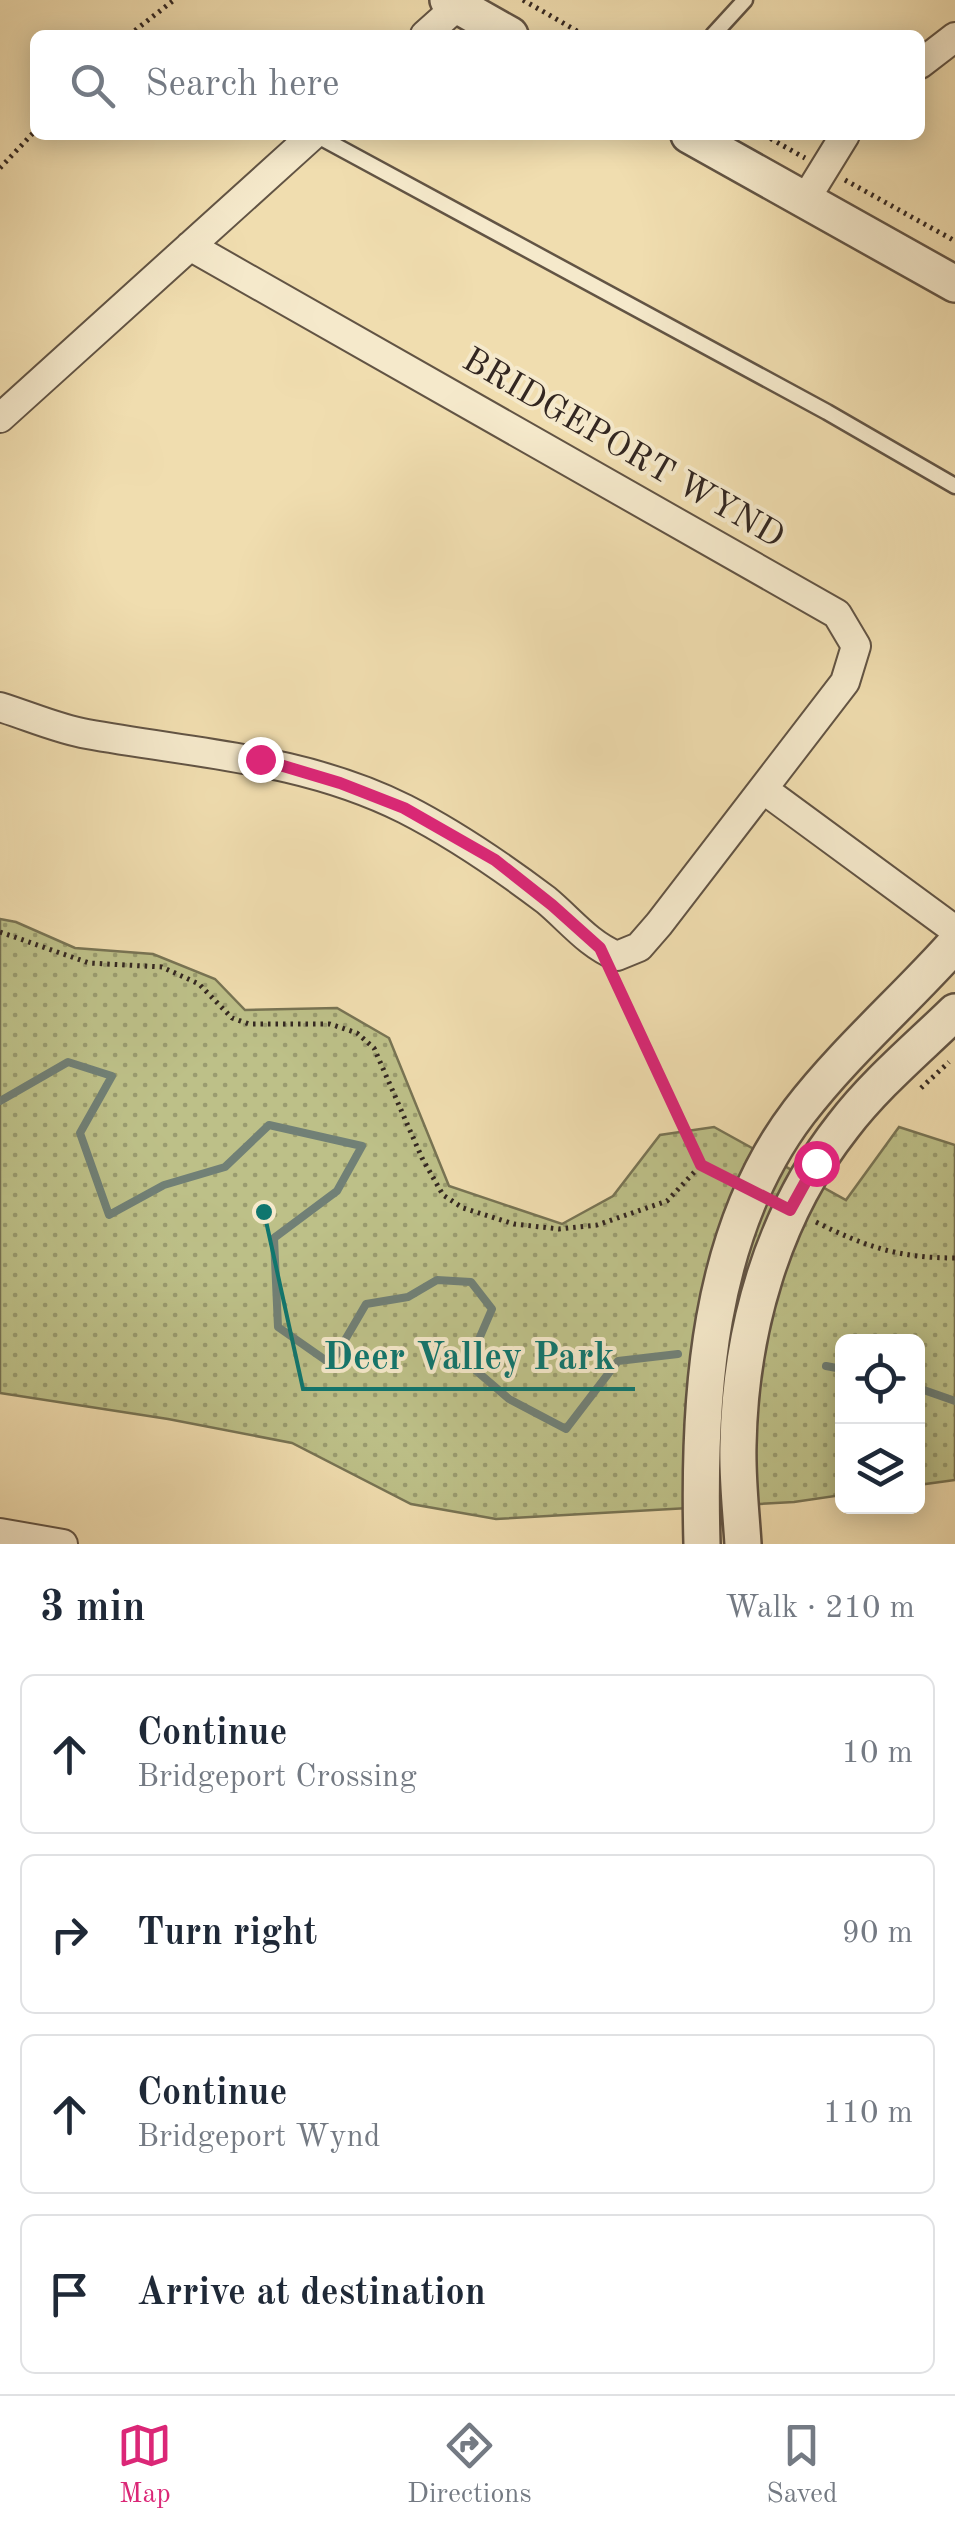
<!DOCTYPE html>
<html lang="en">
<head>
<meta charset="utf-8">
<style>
	:root { --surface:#fff; --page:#f6f6f7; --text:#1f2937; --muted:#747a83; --line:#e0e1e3; --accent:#db2777 }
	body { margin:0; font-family:"Old Standard TT",serif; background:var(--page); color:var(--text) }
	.controls { position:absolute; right:30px; bottom:30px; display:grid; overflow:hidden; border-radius:15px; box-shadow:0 5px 25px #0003 }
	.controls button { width:90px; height:90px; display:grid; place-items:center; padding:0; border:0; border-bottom:2px solid var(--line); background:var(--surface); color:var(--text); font:50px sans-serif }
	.stop { position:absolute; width:30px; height:30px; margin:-22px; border:8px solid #db2777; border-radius:50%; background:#fff }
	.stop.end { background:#db2777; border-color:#fff; box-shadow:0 2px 10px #0008 }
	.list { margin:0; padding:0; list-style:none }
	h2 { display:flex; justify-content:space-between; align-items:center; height:130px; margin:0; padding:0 40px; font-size:42px }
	h2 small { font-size:32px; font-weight:400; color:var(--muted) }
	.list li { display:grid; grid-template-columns:65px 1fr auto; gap:30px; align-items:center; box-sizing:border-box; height:160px; margin:0 20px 20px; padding:0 20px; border:2px solid var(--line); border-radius:15px }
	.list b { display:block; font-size:38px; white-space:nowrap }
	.list p { margin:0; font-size:32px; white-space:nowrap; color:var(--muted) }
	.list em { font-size:32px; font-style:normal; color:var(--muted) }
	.icon { flex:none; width:55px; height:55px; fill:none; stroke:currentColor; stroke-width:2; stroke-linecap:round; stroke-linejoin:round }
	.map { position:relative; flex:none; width:955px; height:1544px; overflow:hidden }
	.search { position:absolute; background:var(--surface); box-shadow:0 5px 25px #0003; left:30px; right:30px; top:30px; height:110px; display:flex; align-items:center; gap:25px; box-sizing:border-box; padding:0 35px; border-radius:15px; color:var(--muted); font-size:38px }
	.sheet { height:850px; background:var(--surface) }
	nav { display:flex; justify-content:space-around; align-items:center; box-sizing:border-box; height:140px; border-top:2px solid var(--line); background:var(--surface); font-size:28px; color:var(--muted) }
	nav a { display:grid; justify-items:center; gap:5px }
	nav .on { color:var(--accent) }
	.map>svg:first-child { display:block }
	.park { fill:url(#park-dots); stroke:#787454; stroke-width:2.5 }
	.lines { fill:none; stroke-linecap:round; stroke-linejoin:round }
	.stream { stroke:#718076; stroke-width:8 }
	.service-casing { stroke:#625444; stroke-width:19 }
	.minor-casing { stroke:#625444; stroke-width:32 }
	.tertiary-casing { stroke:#625444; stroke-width:40 }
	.path { stroke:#332721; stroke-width:5; stroke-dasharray:2.5 5; stroke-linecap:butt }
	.service { stroke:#f5e9cb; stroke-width:14 }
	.minor { stroke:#f5e9cb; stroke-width:28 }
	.tertiary { stroke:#f5e9cb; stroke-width:35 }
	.route { stroke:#db2777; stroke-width:12 }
	.labels { text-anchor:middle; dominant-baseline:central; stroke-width:8; stroke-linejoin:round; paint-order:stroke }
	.street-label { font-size:35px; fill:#332721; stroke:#f5e9cb }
	.leader { fill:none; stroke:#0f766e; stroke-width:4 }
	.callout-dot { fill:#0f766e; stroke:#f5e9cb; stroke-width:4 }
	.callout-label { font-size:38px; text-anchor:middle; font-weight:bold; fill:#0f766e; stroke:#f5e9cb; stroke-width:8; stroke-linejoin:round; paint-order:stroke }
</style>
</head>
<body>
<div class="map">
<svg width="955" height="1544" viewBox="0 0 955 1544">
	<defs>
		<pattern id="park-dots" width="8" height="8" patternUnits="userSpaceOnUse" patternTransform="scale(2.5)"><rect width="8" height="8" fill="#bdc088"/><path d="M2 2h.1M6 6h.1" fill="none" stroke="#9a9c6f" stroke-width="1.8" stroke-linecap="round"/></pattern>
	</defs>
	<rect width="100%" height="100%" fill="#f0ddaf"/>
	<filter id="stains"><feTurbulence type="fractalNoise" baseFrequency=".002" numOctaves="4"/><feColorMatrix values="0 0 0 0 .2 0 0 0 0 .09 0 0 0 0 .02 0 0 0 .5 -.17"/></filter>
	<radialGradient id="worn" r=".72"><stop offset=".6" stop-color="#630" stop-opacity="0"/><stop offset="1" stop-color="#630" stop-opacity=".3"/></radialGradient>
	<path class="park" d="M0,919L16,922L75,948L153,954L215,979L245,1010L337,1008L389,1038L449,1186L562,1224L613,1196L660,1135L714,1127L846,1200L899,1127L955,1145V1480L918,1485V1342H842V1495L794,1502L496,1519L411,1504L292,1443L168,1419L0,1393Z"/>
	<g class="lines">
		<path class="stream" d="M0,1101L68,1062L112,1076L80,1133L109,1215L164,1185L225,1167L269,1125L362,1146L337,1191L274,1238L278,1327L331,1364L366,1304L408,1297L437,1280L471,1282L492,1309L476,1346L473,1368L509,1399L566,1429L618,1361L678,1354
			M826,1366L842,1369
			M918,1388L955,1401"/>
		<defs>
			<path id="service" d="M713,35L745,0
				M316,135L827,412L955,486"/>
			<path id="minor" d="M425,35L464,0
				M920,64L955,37
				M805,200L845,135
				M0,418L313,135
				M0,707C29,716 58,729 87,734C197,754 303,758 405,809C456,835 501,866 546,900C570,920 588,944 617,956L639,947L659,924L845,682L856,646L837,614L190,246
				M763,789L955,930
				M0,1533L63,1544"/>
			<path id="tertiary" d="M448,0L510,35
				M689,135L955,284
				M702,1544C698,1399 707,1233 799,1112C845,1052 904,1001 955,944
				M743,1544C741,1511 737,1478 738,1445C740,1332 772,1216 843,1126C875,1084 917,1049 955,1012"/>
		</defs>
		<use href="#service" class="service-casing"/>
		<use href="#minor" class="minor-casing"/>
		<use href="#tertiary" class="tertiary-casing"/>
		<path class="path" d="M523,0L584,35
			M129,35L174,0
			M764,135L805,158
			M0,168L35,131
			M845,180L955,241
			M0,932L89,963L162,967L199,984L232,1018L249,1024H330L357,1033L374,1048L422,1158L443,1195L463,1208L514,1224L559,1229L597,1225L667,1201L701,1165
			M613,978L701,1165L730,1181
			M921,1088L949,1062
			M816,1222C866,1247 899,1258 955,1258"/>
		<use href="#service" class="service"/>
		<use href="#minor" class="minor"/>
		<use href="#tertiary" class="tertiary"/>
	</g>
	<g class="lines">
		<path class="route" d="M260,759L340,783L404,808L495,860L552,905L600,948L701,1165L790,1210L816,1163"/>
	</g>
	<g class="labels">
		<g class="street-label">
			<text transform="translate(623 449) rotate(30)">BRIDGEPORT WYND</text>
		</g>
	</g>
	<path class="leader" d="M264 1212L303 1389H635"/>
	<circle class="callout-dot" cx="264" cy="1212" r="10"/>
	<g class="callout-label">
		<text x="469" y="1369">Deer Valley Park</text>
	</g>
	<rect width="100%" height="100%" filter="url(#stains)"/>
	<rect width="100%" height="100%" fill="url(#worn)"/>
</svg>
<div class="controls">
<button><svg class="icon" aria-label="locate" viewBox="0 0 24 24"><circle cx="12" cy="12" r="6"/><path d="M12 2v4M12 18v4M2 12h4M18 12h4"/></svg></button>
<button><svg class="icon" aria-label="layers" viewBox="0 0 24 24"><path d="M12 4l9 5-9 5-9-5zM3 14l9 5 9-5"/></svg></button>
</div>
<div class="stop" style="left:816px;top:1163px"></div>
<div class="stop end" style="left:260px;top:759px"></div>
<div class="search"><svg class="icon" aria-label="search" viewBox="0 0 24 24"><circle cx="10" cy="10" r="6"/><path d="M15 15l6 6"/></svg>Search here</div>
</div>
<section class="sheet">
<h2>3 min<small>Walk · 210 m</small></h2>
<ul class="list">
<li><svg class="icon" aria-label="ahead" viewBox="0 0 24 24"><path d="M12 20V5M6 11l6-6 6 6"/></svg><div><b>Continue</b><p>Bridgeport Crossing</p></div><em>10 m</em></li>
<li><svg class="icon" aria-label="right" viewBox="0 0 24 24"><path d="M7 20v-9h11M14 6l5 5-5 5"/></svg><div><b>Turn right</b></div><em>90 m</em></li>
<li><svg class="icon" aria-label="ahead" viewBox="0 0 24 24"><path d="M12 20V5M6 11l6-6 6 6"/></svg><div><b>Continue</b><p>Bridgeport Wynd</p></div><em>110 m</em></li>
<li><svg class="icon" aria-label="arrive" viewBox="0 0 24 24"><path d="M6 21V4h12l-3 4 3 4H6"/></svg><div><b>Arrive at destination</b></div></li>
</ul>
</section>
<nav>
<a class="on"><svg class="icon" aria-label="map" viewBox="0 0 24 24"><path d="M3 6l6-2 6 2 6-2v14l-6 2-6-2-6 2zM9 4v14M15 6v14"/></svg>Map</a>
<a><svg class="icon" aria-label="directions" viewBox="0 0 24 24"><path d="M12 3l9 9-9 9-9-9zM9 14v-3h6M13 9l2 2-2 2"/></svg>Directions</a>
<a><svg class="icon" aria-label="saved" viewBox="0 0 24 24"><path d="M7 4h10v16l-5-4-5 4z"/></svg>Saved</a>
</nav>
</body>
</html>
